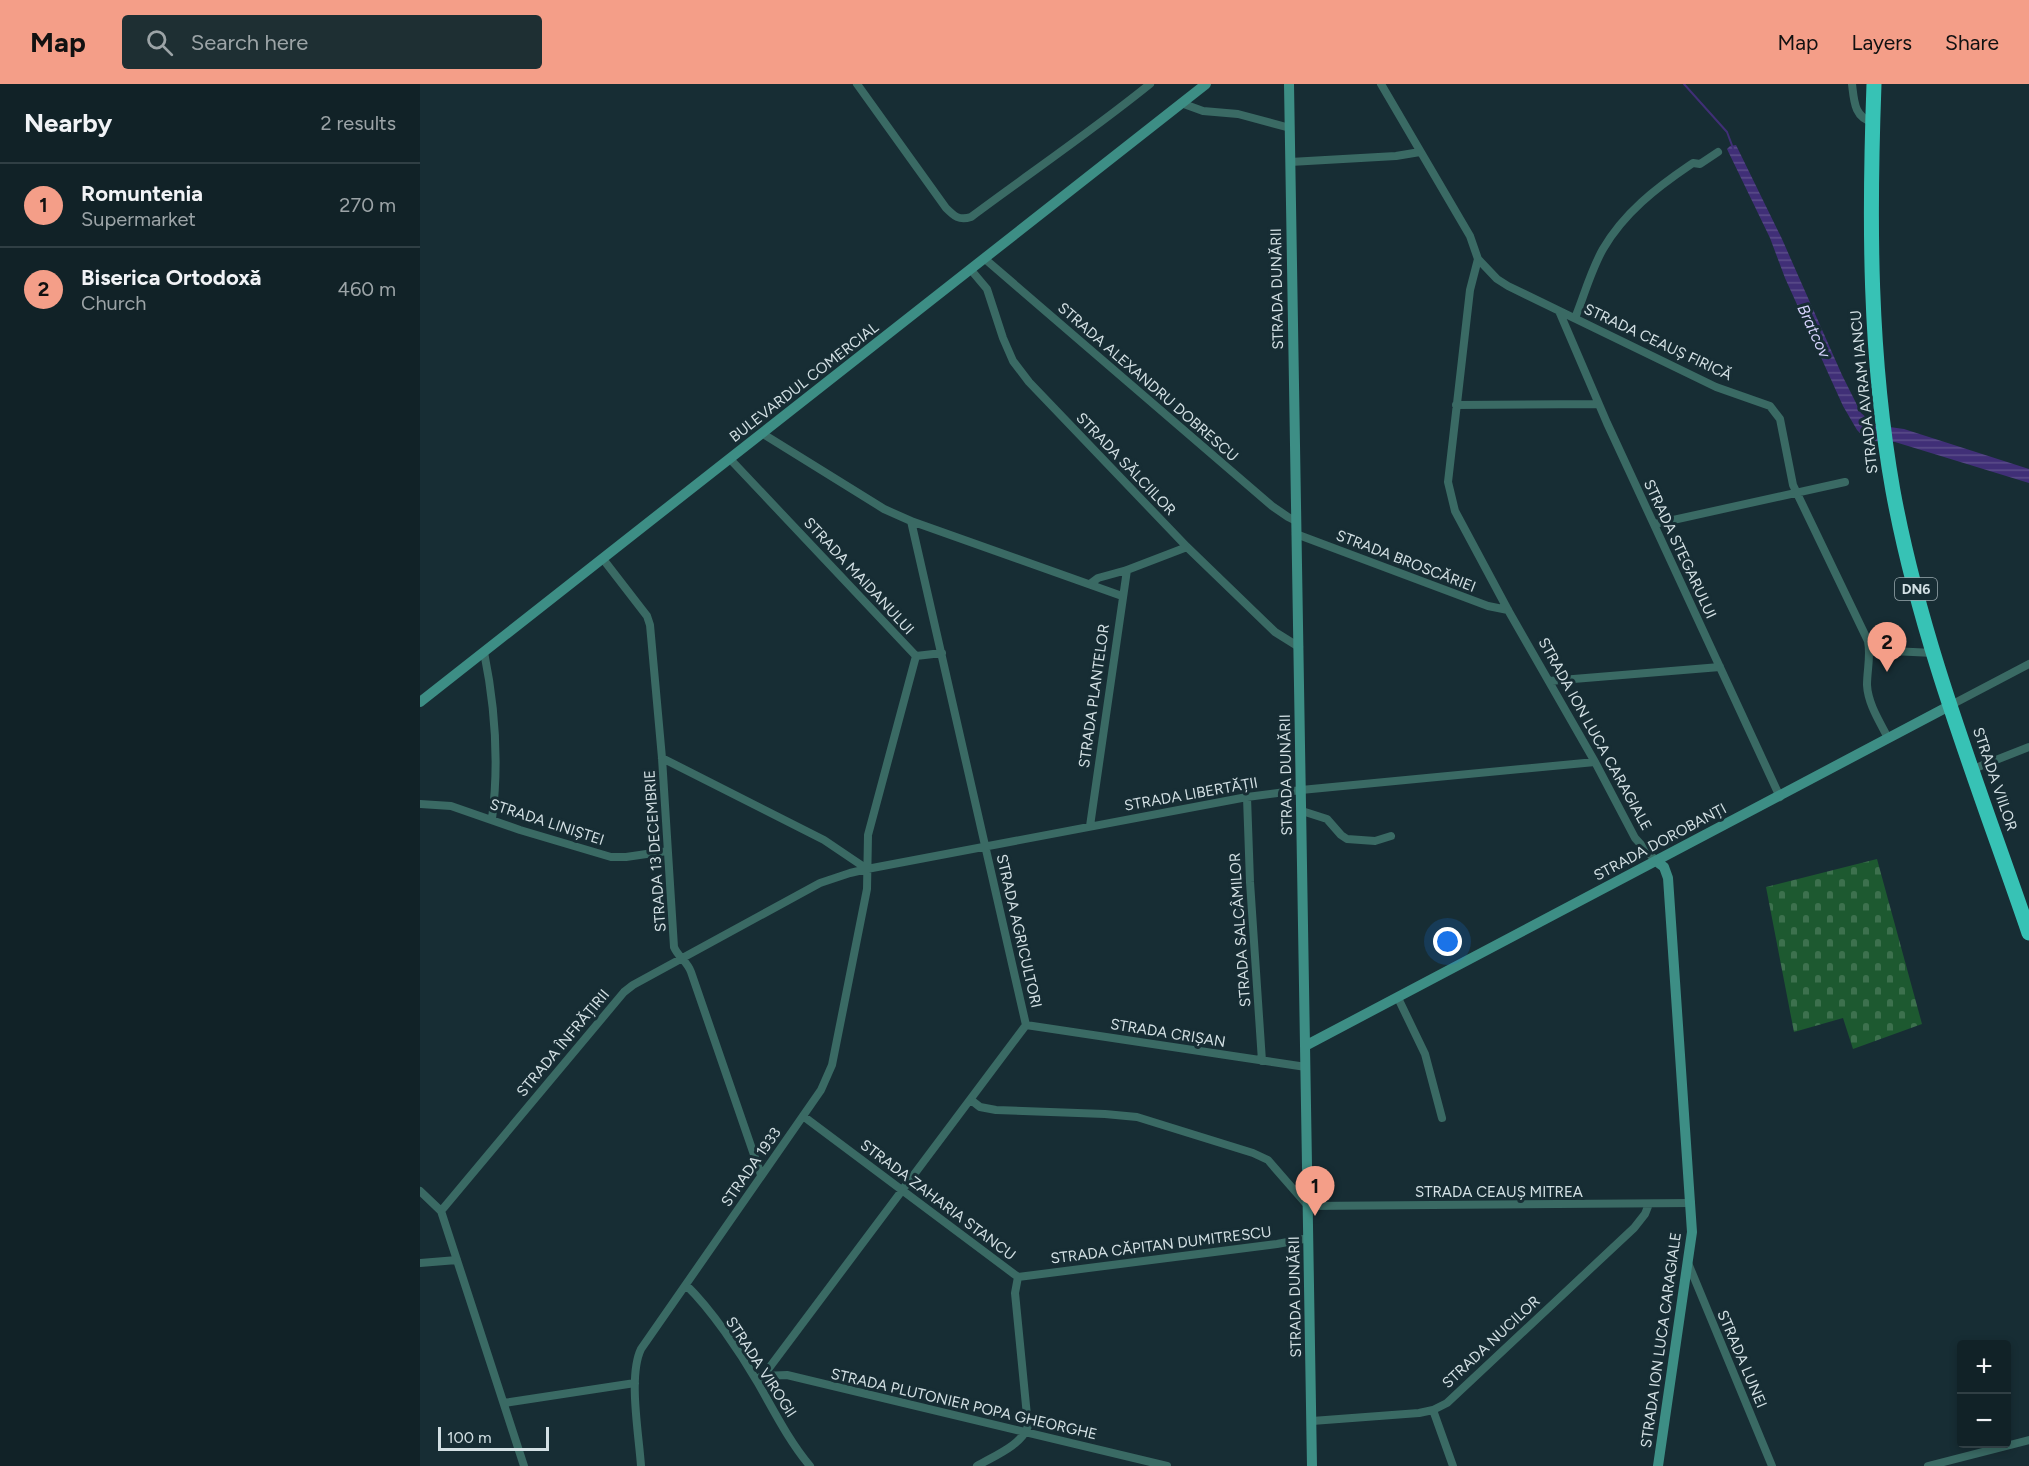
<!DOCTYPE html>
<html lang="en">
<head>
<meta charset="utf-8">
<style>
	:root { --surface:#112227; --page:#1e2f33; --text:#f1f3f6; --muted:#9ca4a7; --line:#303f44; --accent:#f49e88 }
	body { margin:0; font-family:Figtree,sans-serif; background:var(--page); color:var(--text) }
	.controls { position:absolute; right:18px; bottom:18px; display:grid; overflow:hidden; border-radius:6px; box-shadow:0 3px 9px #0003 }
	.controls button { width:54px; height:54px; display:grid; place-items:center; padding:0; border:0; border-bottom:2px solid var(--line); background:var(--surface); color:var(--text); font:30px sans-serif }
	.scale { position:absolute; left:18px; bottom:15px; width:111px; box-sizing:border-box; padding-left:6px; border:3px solid #d3e0e4; border-top:0; font-size:16px; line-height:21px; white-space:nowrap; color:#d3e0e4; -webkit-text-stroke:4px #172d34; paint-order:stroke }
	.you { position:absolute; left:1028px; top:858px; width:21px; height:21px; margin:-15px; border:4px solid #fff; border-radius:50%; background:#1a73e8; box-shadow:0 0 0 9px #1a73e833 }
	.badge { display:grid; place-items:center; width:39px; height:39px; border-radius:50%; background:var(--accent); color:#111; font-size:20px; font-weight:700 }
	.pin { position:absolute; translate:-50% -50px; filter:drop-shadow(0 2px 3px #0008) }
	.pin::after { content:''; position:absolute; top:32px; width:21px; height:18px; background:inherit; clip-path:polygon(0 0,100% 0,50% 100%) }
	.list { margin:0; padding:0; list-style:none }
	h2 { display:flex; justify-content:space-between; align-items:center; height:78px; margin:0; padding:0 24px; font-size:26px }
	h2 small { font-size:20px; font-weight:400; color:var(--muted) }
	.list li { display:grid; grid-template-columns:39px 1fr auto; gap:18px; align-items:center; box-sizing:border-box; height:84px; padding:0 24px; border-top:2px solid var(--line) }
	.list b { display:block; font-size:22px; white-space:nowrap }
	.list p { margin:0; font-size:20px; white-space:nowrap; color:var(--muted) }
	.list em { font-size:20px; font-style:normal; color:var(--muted) }
	.icon { flex:none; width:33px; height:33px; fill:none; stroke:currentColor; stroke-width:2; stroke-linecap:round; stroke-linejoin:round }
	.map { position:relative; flex:none; width:1609px; height:1382px; overflow:hidden }
	header { display:flex; align-items:center; gap:36px; box-sizing:border-box; height:84px; padding:0 30px; background:var(--accent); color:#111 }
	header strong { font-size:28px }
	nav { display:flex; gap:33px; margin-inline-start:auto; font-size:21px }
	.search { width:420px; height:54px; background:var(--page); display:flex; align-items:center; gap:15px; box-sizing:border-box; padding:0 21px; border-radius:6px; color:var(--muted); font-size:22px }
	main { display:flex }
	aside { flex:1; background:var(--surface) }
	.map>svg:first-child { display:block }
	.cemetery { fill:url(#cemetery-stones) }
	.water { fill:url(#water-rules) }
	.lines { fill:none; stroke-linecap:round; stroke-linejoin:round }
	.stream { stroke:#402f77; stroke-width:2 }
	.street { stroke:#3a6a64; stroke-width:8 }
	.secondary { stroke:#3d8e85; stroke-width:10 }
	.highway { stroke:#37c2b5; stroke-width:15 }
	.labels { text-anchor:middle; dominant-baseline:central; stroke-width:6; stroke-linejoin:round; paint-order:stroke }
	.shield { fill:#172d34; stroke:#9baaaf; stroke-width:1.5 }
	.shield-label { font-size:14px; font-weight:bold; fill:#d3e0e4 }
	.street-label { font-size:15px; fill:#d3e0e4; stroke:#172d34 }
	.water-label { font-size:16px; font-style:italic; fill:#d7d3fd; stroke:#172d34 }
</style>
</head>
<body>
<header>
<strong>Map</strong>
<div class="search"><svg class="icon" aria-label="search" viewBox="0 0 24 24"><circle cx="10" cy="10" r="6"/><path d="M15 15l6 6"/></svg>Search here</div>
<nav><a>Map</a><a>Layers</a><a>Share</a></nav>
</header>
<main>
<aside>
<h2>Nearby<small>2 results</small></h2>
<ul class="list">
<li><span class="badge">1</span><div><b>Romuntenia</b><p>Supermarket</p></div><em>270 m</em></li>
<li><span class="badge">2</span><div><b>Biserica Ortodoxă</b><p>Church</p></div><em>460 m</em></li>
</ul>
</aside>
<div class="map">
<svg width="1609" height="1382" viewBox="0 0 1609 1382">
	<defs>
		<pattern id="cemetery-stones" width="16" height="16" patternUnits="userSpaceOnUse" patternTransform="scale(1.5)"><rect width="16" height="16" fill="#1d5930"/><path d="M2 7V4a2 2 0 0 1 4 0v3zM10 15v-3a2 2 0 0 1 4 0v3z" fill="#3d714e"/></pattern>
		<pattern id="water-rules" width="6" height="5" patternUnits="userSpaceOnUse" patternTransform="scale(1.5)"><rect width="6" height="5" fill="#402f77"/><path d="M0 2.5h6" fill="none" stroke="#5b4d8a"/></pattern>
	</defs>
	<rect width="100%" height="100%" fill="#172d34"/>
	<path class="cemetery" d="M1457,775L1502,940L1433,965L1423,934L1374,948L1346,803Z"/>
	<path class="water" d="M1316,61L1362,155L1422,291L1441,329L1455,341L1484,345L1609,385V399L1475,358L1454,357L1444,353L1437,346L1423,322L1365,194L1350,154L1307,65L1310,62Z"/>
	<g class="lines">
		<path class="stream" d="M1264,0L1307,48L1313,64"/>
		<path class="street" d="M437,0L526,124C534,132 539,137 551,133C610,89 672,47 730,0
			M961,0L1050,152L1058,175L1050,206L1028,398L1035,427L1088,526L1175,678L1215,754L1236,777
			M1432,0C1434,16 1434,34 1453,38
			M761,19L783,27L818,30L870,44
			M870,78L976,72L1000,68
			M565,175L852,422L868,433L876,437
			M1058,175L1077,195L1088,202L1296,303L1350,322L1360,335L1373,401L1448,557C1451,572 1447,586 1447,601C1448,620 1460,638 1468,654
			M551,186L567,205L583,254L593,277L609,298L767,463L855,548L879,563
			M1139,227L1187,339L1360,713
			M1155,234C1164,212 1171,186 1183,165C1204,129 1236,104 1270,81L1273,79L1280,80L1298,68
			M1036,321L1178,320
			M343,350L464,425L491,437L702,512
			M1235,440L1425,398
			M876,450L1068,522L1088,526
			M183,475L227,532L230,541L242,674L254,863C258,873 267,877 271,888L341,1091
			M670,500L678,494L707,486L767,463
			M1450,566L1514,569
			M64,568C75,622 79,681 72,735
			M496,572L522,569
			M1129,597L1300,583
			M1531,621L1609,580
			M242,674L404,756L447,785
			M1553,685L1609,663
			M827,713L830,798L842,977
			M0,720L31,722L100,746L191,773H206L247,767
			M882,727L907,735L921,751L927,755L955,757L971,752
			M670,742L707,486
			M978,914L1005,970L1022,1034
			M606,941L886,983
			M551,1016L560,1023L576,1026L685,1030L717,1033L833,1069L848,1076L888,1122L1271,1119
			M383,1032L598,1193
			M0,1107L21,1127L104,1382
			M21,1127L204,908L213,901L400,799L430,789L447,785L827,713L881,706L1175,678
			M0,1179L37,1176
			M1268,1179L1352,1382
			M598,1193L857,1160L889,1154
			M266,1201C291,1225 320,1268 338,1299C354,1327 369,1357 390,1382
			M343,1292L606,941L491,437
			M336,1295L343,1292L367,1291L747,1382
			M84,1319L215,1299
			M1013,1326L1033,1382
			M892,1337L999,1329L1013,1326L1027,1319L1214,1144L1225,1130L1229,1120
			M221,1382C219,1351 208,1292 221,1265L401,1006L412,981L447,805L448,751L496,572L310,375
			M557,1382C574,1372 602,1361 608,1342L595,1209L598,1193
			M1508,1382L1609,1356"/>
		<path class="secondary" d="M869,0L892,1382
			M0,618L786,0
			M1236,777L1244,783L1248,794L1272,1148L1238,1382
			M885,962L1531,621"/>
		<path class="highway" d="M1454,0C1449,136 1449,272 1473,407C1501,559 1559,703 1609,849"/>
	</g>
	<g class="labels">
		<rect class="shield" x="1475" y="494" width="42" height="22" rx="4.5"/>
		<g class="shield-label">
			<text x="1496" y="505">DN6</text>
		</g>
		<g class="street-label">
			<text transform="translate(857 205) rotate(-91)">STRADA DUNĂRII</text>
			<text transform="translate(1238 258) rotate(25)">STRADA CEAUȘ FIRICĂ</text>
			<text transform="translate(384 298) rotate(-38)">BULEVARDUL COMERCIAL</text>
			<text transform="translate(728 298) rotate(41)">STRADA ALEXANDRU DOBRESCU</text>
			<text transform="translate(1444 308) rotate(-96)">STRADA AVRAM IANCU</text>
			<text transform="translate(706 380) rotate(46)">STRADA SĂLCIILOR</text>
			<text transform="translate(1260 465) rotate(65)">STRADA STEGARULUI</text>
			<text transform="translate(986 477) rotate(21)">STRADA BROSCĂRIEI</text>
			<text transform="translate(439 492) rotate(47)">STRADA MAIDANULUI</text>
			<text transform="translate(674 612) rotate(-82)">STRADA PLANTELOR</text>
			<text transform="translate(1175 650) rotate(61)">STRADA ION LUCA CARAGIALE</text>
			<text transform="translate(866 691) rotate(-91)">STRADA DUNĂRII</text>
			<text transform="translate(1575 695) rotate(71)">STRADA VIILOR</text>
			<text transform="translate(771 710) rotate(-10)">STRADA LIBERTĂȚII</text>
			<text transform="translate(127 738) rotate(18)">STRADA LINIȘTEI</text>
			<text transform="translate(1240 758) rotate(-28)">STRADA DOROBANȚI</text>
			<text transform="translate(235 767) rotate(-94)">STRADA 13 DECEMBRIE</text>
			<text transform="translate(820 846) rotate(-94)">STRADA SALCÂMILOR</text>
			<text transform="translate(599 847) rotate(77)">STRADA AGRICULTORI</text>
			<text transform="translate(748 949) rotate(9)">STRADA CRIȘAN</text>
			<text transform="translate(143 959) rotate(-50)">STRADA ÎNFRĂȚIRII</text>
			<text transform="translate(331 1083) rotate(-55)">STRADA 1933</text>
			<text x="1079" y="1108">STRADA CEAUȘ MITREA</text>
			<text transform="translate(518 1116) rotate(37)">STRADA ZAHARIA STANCU</text>
			<text transform="translate(741 1161) rotate(-7)">STRADA CĂPITAN DUMITRESCU</text>
			<text transform="translate(875 1213) rotate(-91)">STRADA DUNĂRII</text>
			<text transform="translate(1241 1256) rotate(-82)">STRADA ION LUCA CARAGIALE</text>
			<text transform="translate(1071 1258) rotate(-43)">STRADA NUCILOR</text>
			<text transform="translate(1322 1275) rotate(67)">STRADA LUNEI</text>
			<text transform="translate(341 1283) rotate(57)">STRADA VIROGII</text>
			<text transform="translate(544 1320) rotate(13)">STRADA PLUTONIER POPA GHEORGHE</text>
		</g>
		<g class="water-label">
			<text transform="translate(1394 247) rotate(65)">Bratcov</text>
		</g>
	</g>
</svg>
<div class="controls">
<button>+</button>
<button>−</button>
</div>
<div class="scale">100 m</div>
<div class="you"></div>
<div class="pin badge" style="left:895px;top:1132px">1</div>
<div class="pin badge" style="left:1467px;top:588px">2</div>
</div>
</main>
</body>
</html>
